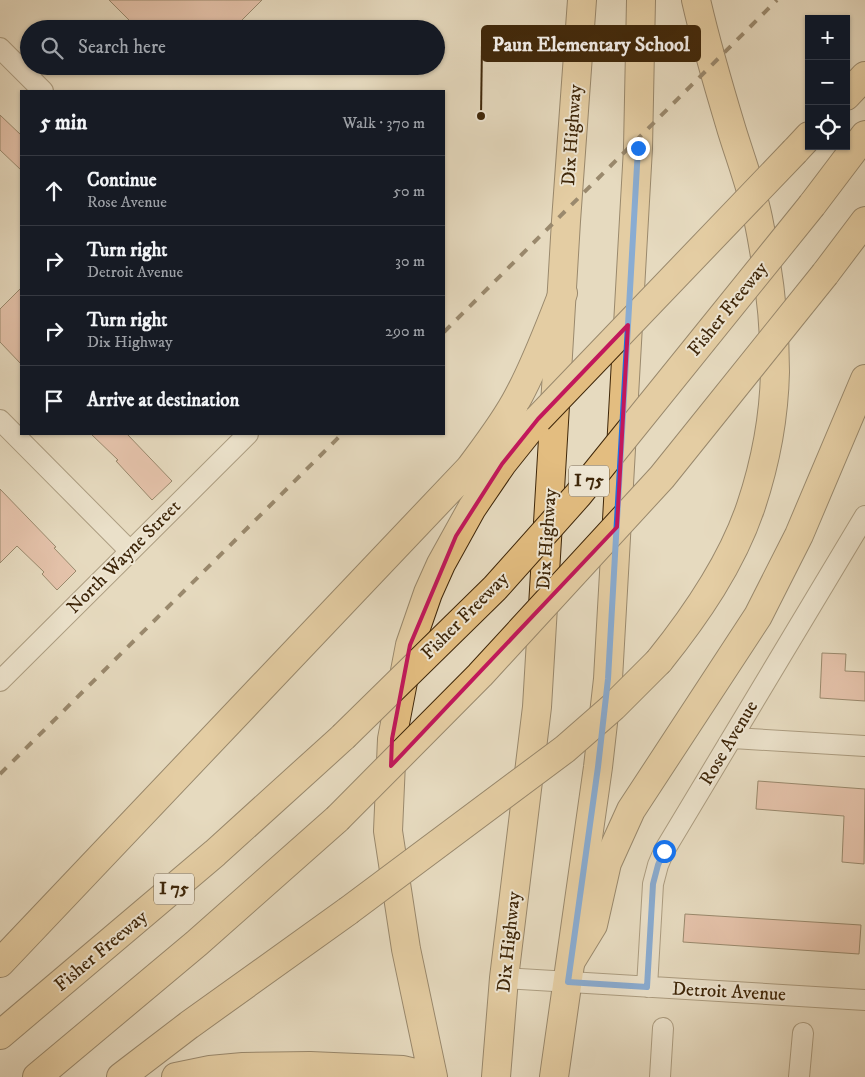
<!DOCTYPE html>
<html lang="en">
<head>
<meta charset="utf-8">
<style>
	:root { --surface:#171b24; --page:#242831; --text:#f1f3f6; --muted:#9ea1a6; --line:#363941 }
	body { margin:0; font-family:"IM FELL DW Pica",serif; background:var(--page); color:var(--text) }
	.controls { position:absolute; right:15px; top:15px; display:grid; overflow:hidden; border-radius:0px; box-shadow:0 1px 4px #0004 }
	.controls button { width:45px; height:45px; display:grid; place-items:center; padding:0; border:0; border-bottom:1px solid var(--line); background:var(--surface); color:var(--text); font:25px sans-serif }
	.stop { position:absolute; width:15px; height:15px; margin:-11px; border:4px solid #1a73e8; border-radius:50%; background:#fff }
	.stop.end { background:#1a73e8; border-color:#fff; box-shadow:0 1px 5px #0008 }
	.list { margin:0; padding:0; list-style:none }
	h2 { display:flex; justify-content:space-between; align-items:center; height:65px; margin:0; padding:0 20px; font-size:21px }
	h2 small { font-size:16px; font-weight:400; color:var(--muted) }
	.list li { display:grid; grid-template-columns:32px 1fr auto; gap:15px; align-items:center; box-sizing:border-box; height:70px; padding:0 20px; border-top:1px solid var(--line) }
	.list b { display:block; font-size:19px; white-space:nowrap }
	.list p { margin:0; font-size:16px; white-space:nowrap; color:var(--muted) }
	.list em { font-size:16px; font-style:normal; color:var(--muted) }
	.icon { flex:none; width:28px; height:28px; fill:none; stroke:currentColor; stroke-width:2; stroke-linecap:round; stroke-linejoin:round }
	.map { position:relative; flex:none; width:865px; height:1077px; overflow:hidden }
	.search { position:absolute; background:var(--surface); box-shadow:0 1px 4px #0004; left:20px; top:20px; width:425px; height:55px; display:flex; align-items:center; gap:12px; box-sizing:border-box; padding:0 18px; border-radius:28px; color:var(--muted); font-size:19px }
	.panel { position:absolute; background:var(--surface); box-shadow:0 1px 4px #0004; left:20px; top:90px; width:425px; height:345px; border-radius:0px }
	.map>svg:first-child { display:block }
	.building { fill:#e4a792; stroke:#3e2609 }
	.lines { fill:none; stroke-linecap:round; stroke-linejoin:round }
	.minor-casing { stroke:#685336; stroke-width:22 }
	.primary-casing { stroke:#3e2609; stroke-width:30 }
	.motorway-casing { stroke:#3e2609; stroke-width:30 }
	.minor { stroke:#efe7d5; stroke-width:20 }
	.primary { stroke:#e3bd80; stroke-width:28 }
	.motorway { stroke:#e3bd80; stroke-width:28 }
	.rail { stroke:#3e2609; stroke-width:4; stroke-dasharray:9 9; stroke-linecap:butt }
	.motorway-bridge-casing { stroke:#3e2609; stroke-width:30; stroke-linecap:butt }
	.motorway-bridge { stroke:#e3bd80; stroke-width:28 }
	.route { stroke:#1a73e8; stroke-width:6 }
	.marked { fill:none; stroke:#c2185b; stroke-width:4; stroke-linejoin:round }
	.labels { text-anchor:middle; dominant-baseline:central; stroke-width:4; stroke-linejoin:round; paint-order:stroke }
	.shield { fill:#efe7d5; stroke:#736046; stroke-width:1 }
	.shield-label { font-size:18px; font-weight:bold; fill:#3e2609 }
	.street-label { font-size:19px; fill:#3e2609; stroke:#efe7d5 }
	.leader { fill:none; stroke:#3e2609; stroke-width:2 }
	.callout-dot { fill:#3e2609; stroke:#efe7d5; stroke-width:2 }
	.callout { fill:#3e2609; stroke:#3e2609; stroke-width:2 }
	.callout-label { font-size:20px; text-anchor:middle; font-weight:bold; fill:#fff }
</style>
</head>
<body>
<div class="map">
<svg width="865" height="1077" viewBox="0 0 865 1077">
	<rect width="100%" height="100%" fill="#e6dabf"/>
	<filter id="stains"><feTurbulence type="fractalNoise" baseFrequency=".004" numOctaves="4"/><feColorMatrix values="0 0 0 0 .2 0 0 0 0 .09 0 0 0 0 .02 0 0 0 .5 -.17"/></filter>
	<radialGradient id="worn" r=".72"><stop offset=".6" stop-color="#630" stop-opacity="0"/><stop offset="1" stop-color="#630" stop-opacity=".3"/></radialGradient>
	<path class="building" d="M109,0H262L233,29H138Z
		M0,115L21,135V170L0,150Z
		M21,288V364L0,342V309Z
		M91,434H127L172,481L152,500L116,461L118,460Z
		M0,489L56,547L54,548L76,571L57,590L42,574L44,572L17,546L0,563Z
		M822,653L846,654L845,671L865,672V701L820,698Z
		M758,781L865,789L864,864L842,862L844,816L756,809Z
		M685,914L861,925L859,954L683,942Z"/>
	<g class="lines">
		<defs>
			<path id="minor" d="M0,48L43,91
				M0,420L130,551
				M0,681L248,434
				M733,738L865,746
				M504,978L865,1000
				M647,987L653,884L658,865L664,851L865,516
				M660,1077L663,1028
				M799,1077L803,1033"/>
			<path id="primary" d="M496,1077L504,978L537,707L566,221L582,0
				M554,1077L598,767L608,679L638,148L641,0"/>
			<path id="motorway" d="M846,96L865,76
				M795,151L809,136
				M812,205L865,135
				M825,274L865,221
				M659,661C696,615 732,563 751,506C765,464 774,417 775,372C775,323 768,267 758,218C752,189 741,160 732,131C719,88 706,44 696,0
				M571,961L593,925L607,863L631,810L758,616L799,535L865,379
				M0,963L470,468C487,445 505,422 518,397C536,364 549,328 563,293
				M0,1035L215,853L343,737
				M37,1077L197,943L337,819
				M121,1077L189,1025L348,911
				M176,1077L210,1070L243,1067L310,1066L403,1070L432,1077
				M433,1077L406,949L388,831L392,739L410,645L428,593L441,564L472,508L502,464L538,419"/>
		</defs>
		<use href="#minor" class="minor-casing"/>
		<use href="#primary" class="primary-casing"/>
		<use href="#motorway" class="motorway-casing"/>
		<use href="#minor" class="minor"/>
		<use href="#primary" class="primary"/>
		<use href="#motorway" class="motorway"/>
		<path class="rail" d="M444,332L777,0
			M0,774L342,434"/>
		<defs>
			<path id="motorway-bridge" d="M538,419L795,151
				M343,737L495,588L578,495L812,205
				M337,819L480,675L662,477L825,274
				M348,911L565,749L613,707L659,661"/>
		</defs>
		<use href="#motorway-bridge" class="motorway-bridge-casing"/>
		<use href="#motorway-bridge" class="motorway-bridge"/>
	</g>
	<g class="lines">
		<path class="route" d="M638,148L608,679L598,767L568,982L647,987L653,884L658,865L664,851"/>
	</g>
	<path d="M0 0H865V1077H0ZM628,325L617,527L391,766L392,739L410,645L456,536L502,464L538,419Z" fill="#e6dabf" fill-opacity=".55" fill-rule="evenodd"/>
	<path class="marked" d="M628,325L617,527L391,766L392,739L410,645L456,536L502,464L538,419Z"/>
	<g class="labels">
		<g class="shield">
			<rect x="569" y="465.5" width="40" height="31" rx="4"/>
			<rect x="154" y="873.5" width="40" height="31" rx="4"/>
		</g>
		<g class="shield-label">
			<text x="589" y="481">I 75</text>
			<text x="174" y="889">I 75</text>
		</g>
		<g class="street-label">
			<text transform="translate(572 135) rotate(-86)">Dix Highway</text>
			<text transform="translate(728 309) rotate(-51)">Fisher Freeway</text>
			<text transform="translate(547 539) rotate(-86)">Dix Highway</text>
			<text transform="translate(124 557) rotate(-45)">North Wayne Street</text>
			<text transform="translate(465 616) rotate(-45)">Fisher Freeway</text>
			<text transform="translate(729 743) rotate(-59)">Rose Avenue</text>
			<text transform="translate(509 942) rotate(-84)">Dix Highway</text>
			<text transform="translate(101 951) rotate(-40)">Fisher Freeway</text>
			<text transform="translate(729 992) rotate(3)">Detroit Avenue</text>
		</g>
	</g>
	<path class="leader" d="M481 116L482 44"/>
	<circle class="callout-dot" cx="481" cy="116" r="5"/>
	<rect class="callout" x="482" y="26" width="218" height="35" rx="5"/>
	<g class="callout-label">
		<text x="591" y="51">Paun Elementary School</text>
	</g>
	<rect width="100%" height="100%" filter="url(#stains)"/>
	<rect width="100%" height="100%" fill="url(#worn)"/>
</svg>
<div class="controls">
<button>+</button>
<button>−</button>
<button><svg class="icon" aria-label="locate" viewBox="0 0 24 24"><circle cx="12" cy="12" r="6"/><path d="M12 2v4M12 18v4M2 12h4M18 12h4"/></svg></button>
</div>
<div class="stop" style="left:664px;top:851px"></div>
<div class="stop end" style="left:638px;top:148px"></div>
<div class="search"><svg class="icon" aria-label="search" viewBox="0 0 24 24"><circle cx="10" cy="10" r="6"/><path d="M15 15l6 6"/></svg>Search here</div>
<section class="panel">
<h2>5 min<small>Walk · 370 m</small></h2>
<ul class="list">
<li><svg class="icon" aria-label="ahead" viewBox="0 0 24 24"><path d="M12 20V5M6 11l6-6 6 6"/></svg><div><b>Continue</b><p>Rose Avenue</p></div><em>50 m</em></li>
<li><svg class="icon" aria-label="right" viewBox="0 0 24 24"><path d="M7 20v-9h11M14 6l5 5-5 5"/></svg><div><b>Turn right</b><p>Detroit Avenue</p></div><em>30 m</em></li>
<li><svg class="icon" aria-label="right" viewBox="0 0 24 24"><path d="M7 20v-9h11M14 6l5 5-5 5"/></svg><div><b>Turn right</b><p>Dix Highway</p></div><em>290 m</em></li>
<li><svg class="icon" aria-label="arrive" viewBox="0 0 24 24"><path d="M6 21V4h12l-3 4 3 4H6"/></svg><div><b>Arrive at destination</b></div></li>
</ul>
</section>
</div>
</body>
</html>
